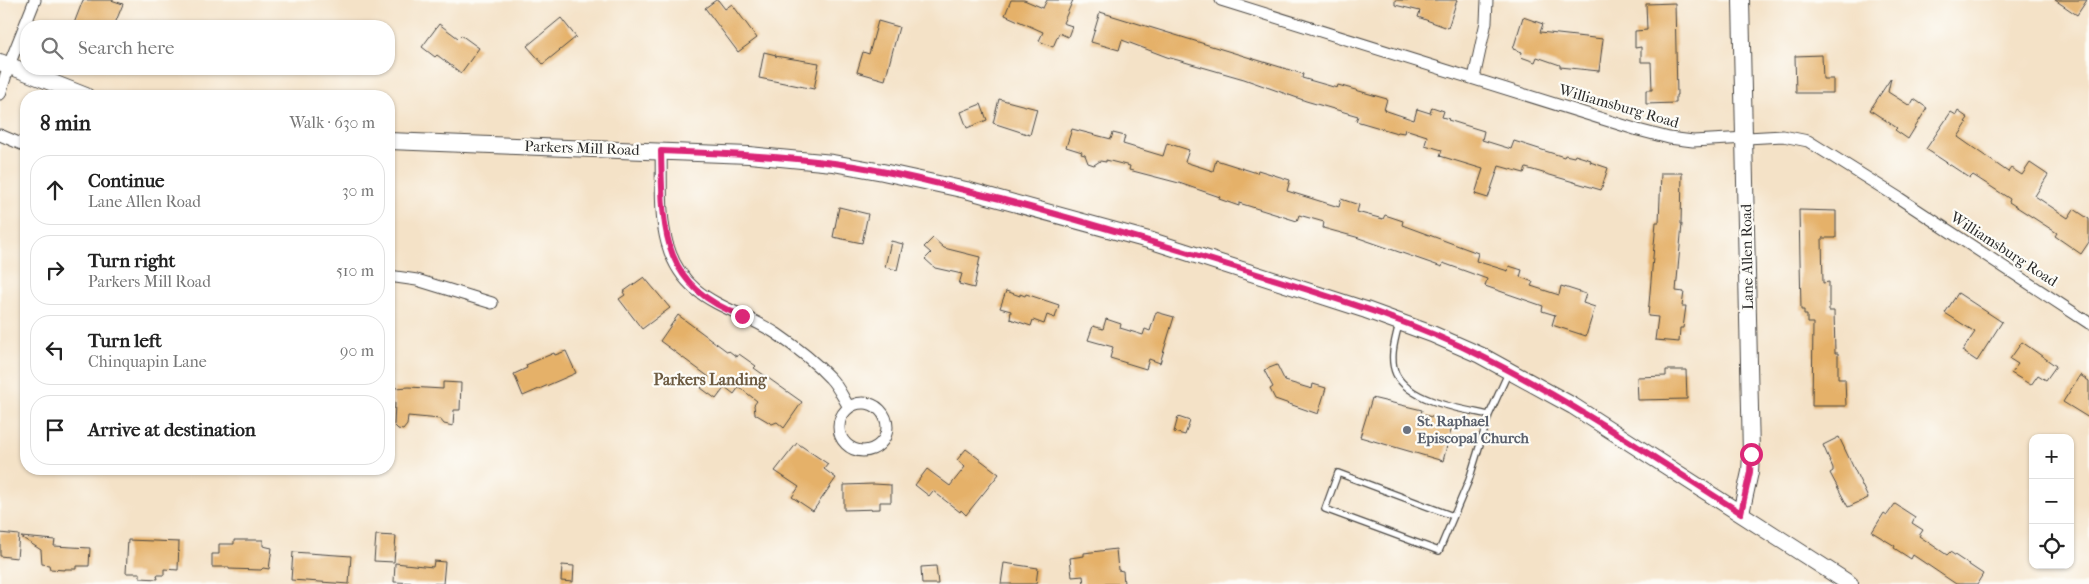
<!DOCTYPE html>
<html lang="en">
<head>
<meta charset="utf-8">
<style>
	:root { --surface:#fff; --page:#f6f6f6; --text:#222; --muted:#767676; --line:#e0e0e0 }
	body { margin:0; font-family:"IM FELL French Canon",serif; background:var(--page); color:var(--text) }
	.controls { position:absolute; right:15px; bottom:15px; display:grid; overflow:hidden; border-radius:10px; box-shadow:0 1px 4px #0004 }
	.controls button { width:45px; height:45px; display:grid; place-items:center; padding:0; border:0; border-bottom:1px solid var(--line); background:var(--surface); color:var(--text); font:25px sans-serif }
	.stop { position:absolute; width:15px; height:15px; margin:-11px; border:4px solid #db2777; border-radius:50%; background:#fff }
	.stop.end { background:#db2777; border-color:#fff; box-shadow:0 1px 5px #0008 }
	.list { margin:0; padding:0; list-style:none }
	h2 { display:flex; justify-content:space-between; align-items:center; height:65px; margin:0; padding:0 20px; font-size:21px }
	h2 small { font-size:16px; font-weight:400; color:var(--muted) }
	.list li { display:grid; grid-template-columns:32px 1fr auto; gap:15px; align-items:center; box-sizing:border-box; height:70px; margin:0 10px 10px; padding:0 10px; border:1px solid var(--line); border-radius:20px }
	.list b { display:block; font-size:19px; white-space:nowrap }
	.list p { margin:0; font-size:16px; white-space:nowrap; color:var(--muted) }
	.list em { font-size:16px; font-style:normal; color:var(--muted) }
	.icon { flex:none; width:28px; height:28px; fill:none; stroke:currentColor; stroke-width:2; stroke-linecap:round; stroke-linejoin:round }
	.map { position:relative; flex:none; width:2089px; height:584px; overflow:hidden }
	.search { position:absolute; background:var(--surface); box-shadow:0 1px 4px #0004; left:20px; top:20px; width:375px; height:55px; display:flex; align-items:center; gap:12px; box-sizing:border-box; padding:0 18px; border-radius:20px; color:var(--muted); font-size:19px }
	.panel { position:absolute; background:var(--surface); box-shadow:0 1px 4px #0004; left:20px; top:90px; width:375px; height:385px; border-radius:20px }
	.map>svg:first-child { display:block }
	.building { fill:#e5b169 }
	.lines { fill:none; stroke-linecap:round; stroke-linejoin:round }
	.lane-casing { stroke:#494642; stroke-width:8 }
	.street-casing { stroke:#494642; stroke-width:13 }
	.secondary-casing { stroke:#494642; stroke-width:18 }
	.lane { stroke:#fff; stroke-width:5.5 }
	.street { stroke:#fff; stroke-width:11 }
	.secondary { stroke:#fff; stroke-width:16 }
	.route { stroke:#db2777; stroke-width:6 }
	.worship-dot { fill:#6b7280; stroke:#fdfcf7; stroke-width:2 }
	.labels { text-anchor:middle; dominant-baseline:central; stroke-width:4.5; stroke-linejoin:round; paint-order:stroke }
	.street-label { font-size:15px; fill:#2b2b2b; stroke:#fdfcf7 }
	.worship-label { font-size:15px; font-weight:bold; fill:#5b616d; stroke:#fdfcf7; text-anchor:start }
	.neighbourhood-label { font-size:16px; font-weight:bold; fill:#6c5a41; stroke:#fdfcf7 }
</style>
</head>
<body>
<div class="map">
<svg width="2089" height="584" viewBox="0 0 2089 584">
	<rect width="100%" height="100%" fill="#fdfcf7"/>
	<filter id="ink" filterUnits="userSpaceOnUse"><feTurbulence type="fractalNoise" baseFrequency=".02" numOctaves="2"/><feDisplacementMap in="SourceGraphic" scale="10" xChannelSelector="R" yChannelSelector="G"/><feConvolveMatrix kernelMatrix="1 2 1 2 8 2 1 2 1" color-interpolation-filters="sRGB"/></filter>
	<filter id="wash" filterUnits="userSpaceOnUse"><feTurbulence type="fractalNoise" baseFrequency=".0096" numOctaves="4" result="noise"/><feDisplacementMap in="SourceGraphic" scale="20" xChannelSelector="R" yChannelSelector="G"/><feGaussianBlur stdDeviation="1.12" result="paint"/><feColorMatrix in="noise" values="0 0 0 0 0 0 0 0 0 0 0 0 0 0 0 0 0 1.4 0 .05"/><feComposite in="paint" operator="in"/></filter>
	<g filter="url(#wash)">
		<rect width="100%" height="100%" fill="#f4e2c7"/>
		<g id="blocks">
			<path class="building" d="M83,0H111L123,4L114,26H73Z
				M716,0H718L725,9L732,4L757,38L738,52L705,8Z
				M1011,0H1024L1043,8L1047,0H1073L1063,23L1072,26L1068,37L1059,33L1053,47L1039,41L1043,32L1005,15Z
				M1395,0H1457L1448,28L1418,17L1420,11L1395,5Z
				M2055,0H2087L2077,15Z
				M1675,3L1677,95H1676V103L1646,104V90H1652L1651,62H1641V47L1635,48V31L1647,30L1646,4Z
				M1100,12L1303,74L1302,78L1337,88L1338,85L1387,99L1384,110L1414,120L1417,109L1430,113L1432,107L1444,111L1442,117L1449,119L1448,120L1484,131L1482,140L1511,149L1514,141L1564,157L1565,155L1574,157L1575,155L1591,160L1590,162L1608,168L1601,190L1526,168L1524,173L1499,166L1488,198L1475,194L1483,169L1440,156L1442,150L1425,145L1427,136L1405,129L1404,133L1398,132L1397,133L1356,121L1358,116L1306,101L1244,79L1167,57L1122,40L1119,50L1091,42Z
				M1523,17L1543,24L1540,32L1603,39L1599,71L1560,67V65L1537,57L1535,62L1521,57L1522,52L1513,49Z
				M561,18L576,37L543,64L527,46Z
				M878,21L899,27L885,80L857,72L863,52L869,54Z
				M439,24L458,38L461,35L479,48L461,73L437,55L435,57L422,47Z
				M764,52L776,55L775,56L819,63L814,89L759,78Z
				M1822,55L1823,79H1833V93H1796L1795,56Z
				M1891,78L1888,92L1910,106L1914,99L1927,108L1908,139L1895,130L1897,128L1870,110Z
				M999,99L1037,109L1030,135L993,123Z
				M981,104L987,120L967,128L961,112Z
				M1958,111L1968,118L1965,122L1967,123L1958,137L2008,172L2011,168L2022,175L2030,163L2048,175L2035,196L2068,218L2074,209L2089,219V242L2081,254L2055,236L2057,233L2009,202L2010,199L1973,175L1970,178L1926,149L1951,112L1956,115Z
				M1072,129L1111,139L1113,133L1125,136L1123,144L1163,156L1167,143L1189,150L1185,162L1213,171L1216,160L1257,173L1258,170L1290,180L1287,191L1339,207L1341,199L1359,205L1357,212L1383,219L1385,215L1403,221L1402,225L1478,253L1476,261L1508,271L1509,266L1522,270L1520,277L1533,282L1531,286L1559,295L1561,286L1586,294L1583,303L1595,307L1586,336L1552,325L1555,315L1542,311L1543,306L1485,286L1487,279L1443,263L1442,267L1356,237L1323,228L1324,222L1299,215L1297,221L1239,203V206L1219,199L1220,197L1179,183L1129,170L1130,166L1106,160V162L1100,161L1094,165L1088,163L1085,155L1081,154L1082,152L1066,147Z
				M1661,173H1682L1681,224H1682L1676,291L1684,292L1682,306H1686L1683,328H1680L1679,342L1655,340L1658,317L1648,316L1656,222H1659Z
				M839,207L868,214L862,243L833,237Z
				M1799,210L1836,211V238H1822L1823,283L1829,282V311H1834L1835,353H1838V379H1845L1846,406H1812L1813,323H1807V315H1804V310H1801Z
				M933,238L944,248L980,257L974,288L959,284L962,274L935,268L925,259L931,253L924,247Z
				M891,241L903,244L897,270L885,267Z
				M644,277L670,308L642,329L619,299L625,295L623,292Z
				M1006,291L1020,296V294L1025,296L1026,294L1059,305L1055,318L1047,315L1044,324L1033,320L1031,326L1010,319L1011,311L1000,308Z
				M1958,293L2002,322L1977,361L1962,351L1975,332L1945,313Z
				M1156,312L1174,317L1160,363L1149,359L1146,369L1110,358L1113,347L1088,340L1093,326L1103,329L1106,319L1121,324L1120,328L1143,335L1145,329L1150,331Z
				M678,315L728,352L729,351L737,357L739,354L756,366L754,368L802,402L784,428L777,422L772,424L755,414L754,405L757,401L739,387L734,394L725,387L716,399L701,388L709,377L660,341Z
				M2022,342L2056,366L2046,380L2038,375L2031,385L2011,373L2018,364L2010,359Z
				M566,351L576,373L523,396L514,374L527,368L526,365L554,353L555,355Z
				M1277,365L1285,381L1312,389L1313,384L1326,388L1318,414L1275,399L1270,389L1273,387L1264,370Z
				M1666,370H1686L1687,399L1638,400L1637,377L1666,376Z
				M2080,375L2089,381V418L2063,402Z
				M443,382L461,383L460,410H454L453,426L444,424L440,419L408,416L407,425L403,430L398,429L394,425L395,402L393,401L394,388L409,387L443,389Z
				M1372,398L1422,410L1421,414L1453,423L1443,461L1360,437Z
				M1178,417L1190,421L1185,435L1174,432Z
				M1839,437L1868,498L1848,507L1830,473L1833,471V468L1823,445Z
				M797,443L828,464L824,469L836,478L813,511L792,497L799,487L775,471Z
				M966,449L999,474L966,515L961,510L960,512L933,491L929,496L915,485L927,469L950,486L965,467L957,460Z
				M874,484L891,485V502H880V509L844,510V485Z
				M1895,504L1915,517L1912,523L1923,530L1919,536L1947,555L1950,552L1983,574L1977,584H1956L1913,555L1911,559L1894,548L1895,546L1872,532L1884,513L1887,515Z
				M0,533L19,535L17,558L0,556Z
				M376,535L396,536L394,562L374,561Z
				M21,537L55,540L54,546L90,548L89,566H76V569H65V570L50,569L49,565L42,564L41,550Z
				M128,540L179,542L178,570L164,569V575H157L158,579L140,578V573H126Z
				M234,540H263V546L272,548L269,569L263,568L261,570L229,569V567H212V554H219V544H234Z
				M1116,549L1118,570L1123,571L1124,584H1084L1083,576L1072,577L1070,558L1084,556V553Z
				M293,552L351,556L349,584L291,580Z
				M434,561L445,562L443,584L394,582L395,563L433,567Z
				M1004,563L1038,568L1036,584H1001Z
				M562,565L574,566L573,582L561,581Z
				M936,566L938,584H922L921,567Z"/>
		</g>
	</g>
	<g filter="url(#ink)">
		<use href="#blocks" fill-opacity="0" stroke="#494642" stroke-width="1"/>
		<g class="lines">
			<defs>
				<path id="lane" d="M1399,324C1395,339 1389,359 1396,374C1410,402 1462,409 1489,415
					M1453,516L1338,473L1325,509L1439,551L1469,480L1489,415L1509,371"/>
				<path id="street" d="M1221,0L1638,130L1669,138L1693,141L1783,136L1808,141L1899,198L2089,323
					M1474,78L1486,22L1487,0
					M0,94L9,65L35,0
					M0,135L26,146
					M661,151C662,181 659,214 667,243C684,304 733,305 777,334C796,347 815,362 830,378C838,386 843,398 849,407
					M389,276L417,280L492,303
					M839 427a24 24 0 1 1 48 0a24 24 0 1 1-48 0Z"/>
				<path id="secondary" d="M1741,0L1751,454L1750,472L1741,513
					M0,62L86,96
					M389,141L749,155L833,163L883,172L966,190L1152,241L1366,310L1432,334L1480,355L1573,406L1850,584"/>
			</defs>
			<use href="#lane" class="lane-casing"/>
			<use href="#street" class="street-casing"/>
			<use href="#secondary" class="secondary-casing"/>
			<use href="#lane" class="lane"/>
			<use href="#street" class="street"/>
			<use href="#secondary" class="secondary"/>
		</g>
	</g>
	<g class="lines" filter="url(#ink)">
		<path class="route" d="M742,316C659,285 663,227 661,151C719,153 777,156 834,163C892,171 948,186 1004,200C1083,221 1160,244 1238,268C1320,294 1406,318 1483,357C1573,402 1656,459 1741,513L1750,472L1751,454"/>
	</g>
	<circle class="worship-dot" cx="1407" cy="430" r="5"/>
	<g class="labels">
		<g class="street-label">
			<text transform="translate(1619 106) rotate(16)">Williamsburg Road</text>
			<text transform="translate(582 148) rotate(2)">Parkers Mill Road</text>
			<text transform="translate(2004 249) rotate(33)">Williamsburg Road</text>
			<text transform="translate(1747 257) rotate(-91)">Lane Allen Road</text>
		</g>
		<g class="worship-label">
			<text x="1417" y="421">St. Raphael<tspan x="1417" dy="17">Episcopal Church</tspan></text>
		</g>
		<g class="neighbourhood-label">
			<text x="710" y="379">Parkers Landing</text>
		</g>
	</g>
</svg>
<div class="controls">
<button>+</button>
<button>−</button>
<button><svg class="icon" aria-label="locate" viewBox="0 0 24 24"><circle cx="12" cy="12" r="6"/><path d="M12 2v4M12 18v4M2 12h4M18 12h4"/></svg></button>
</div>
<div class="stop" style="left:1751px;top:454px"></div>
<div class="stop end" style="left:742px;top:316px"></div>
<div class="search"><svg class="icon" aria-label="search" viewBox="0 0 24 24"><circle cx="10" cy="10" r="6"/><path d="M15 15l6 6"/></svg>Search here</div>
<section class="panel">
<h2>8 min<small>Walk · 630 m</small></h2>
<ul class="list">
<li><svg class="icon" aria-label="ahead" viewBox="0 0 24 24"><path d="M12 20V5M6 11l6-6 6 6"/></svg><div><b>Continue</b><p>Lane Allen Road</p></div><em>30 m</em></li>
<li><svg class="icon" aria-label="right" viewBox="0 0 24 24"><path d="M7 20v-9h11M14 6l5 5-5 5"/></svg><div><b>Turn right</b><p>Parkers Mill Road</p></div><em>510 m</em></li>
<li><svg class="icon" aria-label="left" viewBox="0 0 24 24"><path d="M17 20v-9H6M10 6l-5 5 5 5"/></svg><div><b>Turn left</b><p>Chinquapin Lane</p></div><em>90 m</em></li>
<li><svg class="icon" aria-label="arrive" viewBox="0 0 24 24"><path d="M6 21V4h12l-3 4 3 4H6"/></svg><div><b>Arrive at destination</b></div></li>
</ul>
</section>
</div>
</body>
</html>
